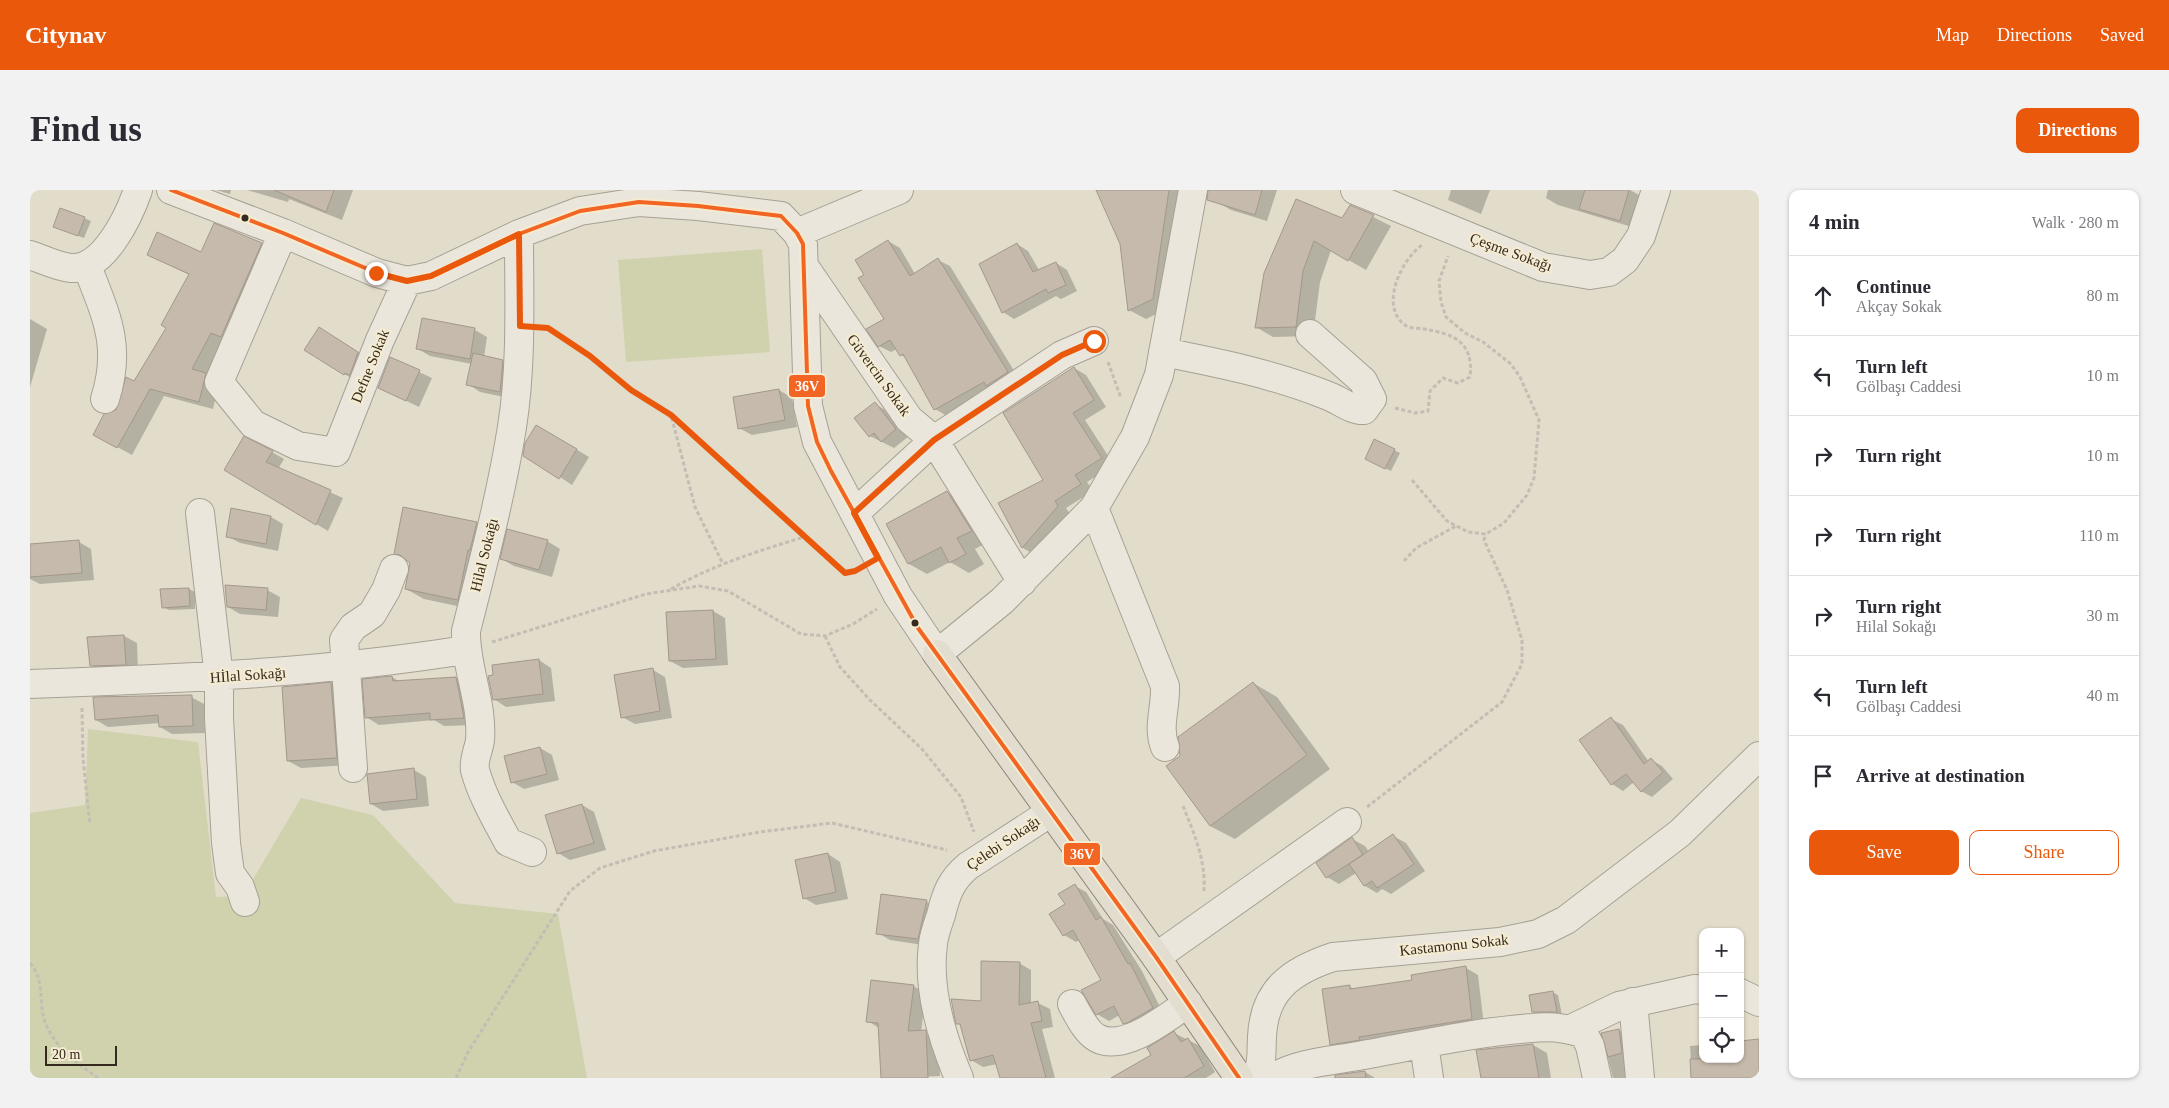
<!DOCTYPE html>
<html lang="en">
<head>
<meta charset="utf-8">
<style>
	:root { --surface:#fff; --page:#f2f2f3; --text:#2b2b33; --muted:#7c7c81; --line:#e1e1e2; --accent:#ea580c }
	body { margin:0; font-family:"Times New Roman",serif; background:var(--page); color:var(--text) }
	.controls { position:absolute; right:15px; bottom:15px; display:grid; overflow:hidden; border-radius:10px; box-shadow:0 1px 4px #0004 }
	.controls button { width:45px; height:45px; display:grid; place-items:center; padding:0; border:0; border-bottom:1px solid var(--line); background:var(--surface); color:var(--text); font:25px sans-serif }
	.scale { position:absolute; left:15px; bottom:12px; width:72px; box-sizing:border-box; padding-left:5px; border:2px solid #352a1d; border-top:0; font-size:14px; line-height:18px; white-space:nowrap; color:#352a1d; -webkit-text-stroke:4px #f4ebd1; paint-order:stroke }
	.stop { position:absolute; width:15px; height:15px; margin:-11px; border:4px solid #ea580c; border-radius:50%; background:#fff }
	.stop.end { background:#ea580c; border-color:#fff; box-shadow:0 1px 5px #0008 }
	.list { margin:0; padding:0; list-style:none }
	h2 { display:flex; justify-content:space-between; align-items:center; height:65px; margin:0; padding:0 20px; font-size:21px }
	h2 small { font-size:16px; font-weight:400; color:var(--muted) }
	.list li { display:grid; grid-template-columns:32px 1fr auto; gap:15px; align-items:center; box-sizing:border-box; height:80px; padding:0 20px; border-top:1px solid var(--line) }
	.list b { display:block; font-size:19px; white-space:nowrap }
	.list p { margin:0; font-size:16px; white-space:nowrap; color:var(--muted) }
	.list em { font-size:16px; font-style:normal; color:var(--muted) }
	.actions { display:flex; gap:10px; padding:15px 20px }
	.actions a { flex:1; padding:11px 0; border:1px solid var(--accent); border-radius:10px; text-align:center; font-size:18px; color:var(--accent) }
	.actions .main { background:var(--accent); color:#fff }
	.icon { flex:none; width:28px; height:28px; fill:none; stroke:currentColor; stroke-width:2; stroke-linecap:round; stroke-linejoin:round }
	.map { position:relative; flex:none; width:1729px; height:888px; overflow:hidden; border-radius:10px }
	header { display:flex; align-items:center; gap:30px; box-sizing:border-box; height:70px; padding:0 25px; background:var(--accent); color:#fff }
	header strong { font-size:24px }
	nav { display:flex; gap:28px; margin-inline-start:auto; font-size:18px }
	.intro { display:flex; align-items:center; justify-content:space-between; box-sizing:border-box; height:120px; padding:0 30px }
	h1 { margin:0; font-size:35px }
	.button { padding:12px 22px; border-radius:10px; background:var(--accent); color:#fff; font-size:18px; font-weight:700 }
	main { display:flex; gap:30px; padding:0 30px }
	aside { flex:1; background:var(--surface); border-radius:10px; box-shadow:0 1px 4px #0004 }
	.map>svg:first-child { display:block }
	.green { fill:#d0d2ae }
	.shadow { fill:#0003 }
	.building { fill:#c6baac; stroke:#a2988b }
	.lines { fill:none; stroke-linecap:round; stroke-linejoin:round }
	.minor-casing { stroke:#a7a194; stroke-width:30 }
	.major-casing { stroke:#8d867b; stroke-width:30 }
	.path { stroke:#c3bdb3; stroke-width:3; stroke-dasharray:4 2.5; stroke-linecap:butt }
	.minor { stroke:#eae6dc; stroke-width:28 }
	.major { stroke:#e2ddce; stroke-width:28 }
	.bus-1-casing { stroke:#f4ebd1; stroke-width:8 }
	.bus-1 { stroke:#f26522; stroke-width:4 }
	.route { stroke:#ea580c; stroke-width:6 }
	.bus-dot { fill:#352a1d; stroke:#f4ebd1; stroke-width:2 }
	.labels { text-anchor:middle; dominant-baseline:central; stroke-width:4.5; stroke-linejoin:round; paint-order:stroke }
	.street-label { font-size:15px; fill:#352a1d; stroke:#f4ebd1 }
	.line-badge { stroke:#f4ebd1; stroke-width:2 }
	.badge-label { font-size:14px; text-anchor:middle; font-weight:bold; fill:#fff }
</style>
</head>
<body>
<header>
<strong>Citynav</strong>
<nav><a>Map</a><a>Directions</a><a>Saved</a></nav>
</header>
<div class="intro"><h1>Find us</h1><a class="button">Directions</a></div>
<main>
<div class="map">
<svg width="1729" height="888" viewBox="0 0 1729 888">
	<rect width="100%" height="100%" fill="#e2dccb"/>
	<path class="green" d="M732,59L740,162L596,172L588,70Z
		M58,539L168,552L186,707L213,706L271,608L343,625L425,713L528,724L557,888H0V623L55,615Z"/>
	<path class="shadow" d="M186,0H201L200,4Z
		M217,0H323L312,30L259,9L258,12Z
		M1068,0H1156L1139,118L1116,129L1099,120L1091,54Z
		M1193,0H1247L1237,31L1201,20L1189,13Z
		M1421,0H1460L1451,24L1418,10Z
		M1518,0H1600L1611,6L1602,37L1528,15L1516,8Z
		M1321,16L1361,36L1336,80L1301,60L1290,92L1283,146L1243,147L1226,137L1235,84L1313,30Z
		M31,19L61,31L54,48L25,37Z
		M858,51L870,58L885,84L908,70L920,76L989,189L917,226L905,219L876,168L871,165L867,159L861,162L849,156L856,129L836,85Z
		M231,54L245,62L176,185L189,192L183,219L134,206L102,265L64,244L88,220L137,138L160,85L118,65L172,63Z
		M987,54L998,61L1009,80L1026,73L1037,80L1047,101L1031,109L1026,106L984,129L973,122Z
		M0,129L17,139L0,197Z
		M393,130L445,140L457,147L454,167L472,171L485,178L483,209L450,202L438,194L442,174L400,166L388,159Z
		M301,145L340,170L327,191L314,184Z
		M361,169L402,188L389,217L362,204Z
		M1044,178L1056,185L1076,217L1055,230L1084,275L1057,292L1063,301L1036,318L1040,324L1005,365L993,358L970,314L1014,290Z
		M749,200L762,208L767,237L722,245L709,238Z
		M845,214L857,221L878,247L864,258L840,246L826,228Z
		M507,236L559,267L542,295L530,287Z
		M1364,260L1370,263L1361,281L1342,272Z
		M242,262L254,269L248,279L313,308L298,341L195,279Z
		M917,303L936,313L960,351L945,359L954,374L939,383L920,372L897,384L879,374Z
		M241,327L253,334L248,361L210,353L197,346Z
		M446,333L465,344L446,420L394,409L376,399L381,372L366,363Z
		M517,351L530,359L522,387L484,376L472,369Z
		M49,352L61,359L64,390L10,394L0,389V355Z
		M159,399L165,402V419L139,420L133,417Z
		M237,400L250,407L248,427L210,424L198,417Z
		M683,421L695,428L698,475L653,478L640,471Z
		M94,446L107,453L108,481L74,483L61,475Z
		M509,470L521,478L525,511L476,517L464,509Z
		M623,480L635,487L642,528L605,534L592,527Z
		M362,487L370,492L426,489L438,496L445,535L414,536L404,530L349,535L336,527Z
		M1223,493L1247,507L1300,579L1205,649L1180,636L1151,566Z
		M301,494L314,501L319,575L271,578L258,571Z
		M161,507L174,514L175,543L142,544L130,537V533L78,537L66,530Z
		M1581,529L1593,535L1619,572L1621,570L1632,576L1643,589L1622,607L1611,601L1604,592L1593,601L1582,594Z
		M510,558L522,565L529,590L494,599L482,592Z
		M384,580L396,587L399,616L353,621L341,614Z
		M552,615L564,622L576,660L540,670L528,663Z
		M1363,646L1376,653L1395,681L1361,704L1352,699L1347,703L1335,696L1326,683L1309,694L1297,687L1322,649L1335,656L1339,662Z
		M798,664L810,672L818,709L786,715L774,708Z
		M1045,696L1056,702L1073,729L1083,735L1112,781L1134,825L1105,840L1094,833L1090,825L1079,831L1067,824L1073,790L1050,750L1046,752L1034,745L1036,714Z
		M897,712L909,719L900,756L860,750L848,743Z
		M989,773L1001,780V814L1008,813L1020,819L1023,837L1012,839L1025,888H971L967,874L953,877L941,870L931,835L927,833L952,812Z
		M1436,778L1448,785L1454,836L1314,861L1301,854L1319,796L1325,800L1383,791Z
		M883,796L896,803L891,842L908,849L910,886L863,888L849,838L838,831Z
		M1522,802L1528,805L1532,825H1509L1503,822Z
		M1588,840L1594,843L1598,888H1583L1572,844Z
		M1144,843L1170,856L1185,882L1176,888H1104Z
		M1729,850V888H1662L1660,856L1673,855V869H1710Z
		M1503,855L1517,863L1521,888H1453Z
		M1335,882L1345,888H1305L1304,887Z"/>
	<path class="building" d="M244,0H304L296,22Z
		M1066,0H1139L1123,109L1098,121L1090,54Z
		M1178,0H1232L1225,25L1177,10Z
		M1555,0H1599L1590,31L1549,19Z
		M1266,9L1312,28L1320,15L1344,25L1318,71L1284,51L1273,81L1266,137L1225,138L1234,83Z
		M30,18L55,27L48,46L23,37Z
		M184,33L232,53L191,147L181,143L162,179L176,183L169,212L120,199L87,258L63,245L74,224L86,220L96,187L104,191L136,138L131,135L159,84L117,65L127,42L171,62Z
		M858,50L880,86L908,68L978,182L956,196L954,192L904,220L873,164L870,166L860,150L848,157L836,139L854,129L828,88L834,85L825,70Z
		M987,53L1003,82L1026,72L1036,95L1018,103L1016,99L972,123L949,74Z
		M392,128L445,138L440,169L386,159Z
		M289,137L328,162L320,185L315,183L314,185L274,160Z
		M443,163L473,170L470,202L436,195Z
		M360,167L390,180L376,211L348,198Z
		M1044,177L1064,210L1043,223L1072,268L1045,285L1051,294L1025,311L1028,316L992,358L968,313L1013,290L973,223Z
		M749,199L755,230L708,239L703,207Z
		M845,212L866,239L851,252L844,243L839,247L824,228Z
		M506,235L547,259L529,289L493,266L495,253Z
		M214,246L243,261L236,272L301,300L286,335L194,280Z
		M1344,249L1365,259L1355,279L1335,269Z
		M917,301L942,341L927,348L936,364L919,373L911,357L878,374L856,334Z
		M373,317L447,332L440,360H438L428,410L375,399L380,373L370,365L364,364Z
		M201,318L241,326L236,354L196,347Z
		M477,339L518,350L509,380L470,369Z
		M49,350L52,383L0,387V354Z
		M195,395L238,398L236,420L197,417Z
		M159,398L160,416L132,418L130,399Z
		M683,420L686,469L639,471L636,422Z
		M94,445L96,475L60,476L57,447Z
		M509,469L513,504L463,510L458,486L463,485L462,475Z
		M623,478L630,521L591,528L584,485Z
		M362,486L363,491L426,487L434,528L400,530V523L335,528L332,489Z
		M301,492L307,568L257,571L252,497Z
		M1223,492L1277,565L1180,636L1136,576L1150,566L1148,547Z
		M162,505L163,536L129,537L128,525L65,530L63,507Z
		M1581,527L1614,574L1621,568L1633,582L1611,602L1596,584L1581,595L1549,550Z
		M510,557L517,584L481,593L474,566Z
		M384,578L387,609L340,614L337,584Z
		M552,614L564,653L527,664L515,625Z
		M1363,644L1384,674L1347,698L1342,691L1334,696L1319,674Z
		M1322,647L1333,665L1296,688L1286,673Z
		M798,663L806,702L773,709L765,670Z
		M1045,694L1066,730L1071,727L1098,774L1100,773L1123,818L1097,833L1093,834L1084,816L1066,825L1051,800L1071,790L1043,740L1033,746L1019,724L1035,714L1028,704Z
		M851,704L897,710L888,749L846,744Z
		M951,771L990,772L989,815L1008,811L1012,831L1001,833L1016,888H970L963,865L940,871L930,834H926L921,809L951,811Z
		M1436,776L1442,829L1329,847L1330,850L1300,855L1292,799L1320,795V799L1382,790L1381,785Z
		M841,790L884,795L878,841L896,840L898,888H851L848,833L836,832Z
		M1523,801L1527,822H1502L1499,805Z
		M1589,839L1592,863L1578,867L1571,843Z
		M1144,841L1151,852L1158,848L1174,876L1154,888H1081L1121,865L1117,858Z
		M1729,849V888H1661L1660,869H1710V851Z
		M1503,854L1509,888H1451L1446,860Z
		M1335,881L1336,888H1305V885Z"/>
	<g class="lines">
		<defs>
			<path id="minor" d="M141,0L253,43L347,83L377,91L401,86L489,44L550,21L609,12L668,16L751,26L767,43L773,54L778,216L787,252L868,406L907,464L972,411L1064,318L1105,247L1129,185L1163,0
				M1325,0L1513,77L1560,85L1579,82L1595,70L1611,46L1626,0
				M253,43L189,192L223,234L268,256L306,262L350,150L377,91
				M767,43L869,0
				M489,44C489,108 492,174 482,237C471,306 453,373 436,441C435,476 453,513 450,550C449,559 443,570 445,580C452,606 466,629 478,652L502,662
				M0,65C12,69 28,77 41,78C74,80 99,26 108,0
				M57,76C76,126 92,155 75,209
				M774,76L879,229L904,250L992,392
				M1133,162C1189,173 1243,184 1296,205C1308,209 1322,221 1334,220L1342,209L1333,191L1280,144
				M1064,318L1135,496C1136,518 1127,537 1135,557
				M170,323L189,487V528L196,653L200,683L210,697L215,712
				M825,323L904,250L1032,165L1064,151
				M0,494C146,489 291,483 435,460
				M323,578L314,450L323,437L342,424L356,400L364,379
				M1126,767L1317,632
				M1710,803L1729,812
				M1603,812L1610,888
				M1042,814C1048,825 1056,842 1067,848C1094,863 1137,827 1158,813
				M1541,839L1589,816L1665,799L1673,800
				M1394,854L1399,888
				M929,888C912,848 897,798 903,754C904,744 908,734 911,725C916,704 921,690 938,676L1021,622
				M1226,888C1233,871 1231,864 1232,847C1234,800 1261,781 1303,767L1470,752L1508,744L1536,730L1650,643L1729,566
				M1243,888C1266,873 1300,871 1328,866C1385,856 1444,842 1502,838C1520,836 1538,838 1554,844L1560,856L1567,888"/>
			<path id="major" d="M907,464L1126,767L1209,888"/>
		</defs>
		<use href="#minor" class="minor-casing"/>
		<use href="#major" class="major-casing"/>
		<path class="path" d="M515,138L560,166L601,200L641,225L665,317L693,374
			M1078,172L1091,208
			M1365,218L1385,223L1398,221L1400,201L1413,188L1428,193L1440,187C1444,152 1424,144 1394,139C1388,138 1380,139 1375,135C1349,116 1371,70 1392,55
			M641,225L815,383L826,380
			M1382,290L1417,331L1438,342L1456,344L1474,333L1497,305L1504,288L1509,230L1490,187L1481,174L1453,152L1435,143L1416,127L1411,112L1409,91L1418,66
			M1374,371L1386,358L1426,336
			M641,399C683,375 728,361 774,347
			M795,446L810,477L840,510L892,559L931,607L944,642
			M462,452L616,404L669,396L698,401L771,444L795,446L823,434L847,419
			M52,518L53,568L60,635
			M1153,616C1164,643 1176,671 1174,701
			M1337,617L1472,512L1492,474V450L1477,400L1454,350L1456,344
			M0,773C15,789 8,812 15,832C25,858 47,873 68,888
			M426,888L438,862L540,701L570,678L624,661L730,642L802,633L917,660"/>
		<use href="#minor" class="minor"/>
		<use href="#major" class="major"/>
		<defs>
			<path id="bus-1" d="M141,0L253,43L347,83L377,91L401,86L489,44L550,21L609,12L668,16L751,26L767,43L773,54L778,216L787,252L801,281L888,438L1126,767L1209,888"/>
		</defs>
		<use href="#bus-1" class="bus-1-casing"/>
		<use href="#bus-1" class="bus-1"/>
	</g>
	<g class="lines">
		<path class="route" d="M346,83L377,91L401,86L489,44L490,136L518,138L560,166L601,200L641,225L815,383L825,381L848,368L824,323L904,250L1032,165L1064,151"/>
	</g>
	<g class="bus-dot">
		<circle cx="215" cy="28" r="4.5"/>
		<circle cx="885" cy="433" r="4.5"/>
	</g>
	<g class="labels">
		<g class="street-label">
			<text transform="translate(1481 62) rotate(20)">Çeşme Sokağı</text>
			<text transform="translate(340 176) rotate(-68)">Defne Sokak</text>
			<text transform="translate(849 185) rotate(54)">Güvercin Sokak</text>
			<text transform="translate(454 365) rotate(-76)">Hilal Sokağı</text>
			<text transform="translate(218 485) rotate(-4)">Hİlal Sokağı</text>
			<text transform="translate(973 653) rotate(-34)">Çelebi Sokağı</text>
			<text transform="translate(1424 755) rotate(-6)">Kastamonu Sokak</text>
		</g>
	</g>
	<g class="line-badge">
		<rect x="758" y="184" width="38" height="24" rx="5" fill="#f26522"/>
		<rect x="1033" y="652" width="38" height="24" rx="5" fill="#f26522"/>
	</g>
	<g class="badge-label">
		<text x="777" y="201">36V</text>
		<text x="1052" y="669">36V</text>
	</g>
</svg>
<div class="controls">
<button>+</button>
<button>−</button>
<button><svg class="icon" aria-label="locate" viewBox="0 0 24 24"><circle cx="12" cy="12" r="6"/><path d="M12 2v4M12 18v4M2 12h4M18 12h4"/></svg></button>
</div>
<div class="scale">20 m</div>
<div class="stop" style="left:1064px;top:151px"></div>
<div class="stop end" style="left:346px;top:83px"></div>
</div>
<aside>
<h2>4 min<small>Walk · 280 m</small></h2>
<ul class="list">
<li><svg class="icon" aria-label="ahead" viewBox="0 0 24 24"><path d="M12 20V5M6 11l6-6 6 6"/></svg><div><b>Continue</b><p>Akçay Sokak</p></div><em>80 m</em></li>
<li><svg class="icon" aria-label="left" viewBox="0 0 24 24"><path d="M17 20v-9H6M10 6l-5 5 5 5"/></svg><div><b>Turn left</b><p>Gölbaşı Caddesi</p></div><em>10 m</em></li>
<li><svg class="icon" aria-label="right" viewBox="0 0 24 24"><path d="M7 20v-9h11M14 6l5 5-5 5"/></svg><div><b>Turn right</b></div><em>10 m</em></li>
<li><svg class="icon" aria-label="right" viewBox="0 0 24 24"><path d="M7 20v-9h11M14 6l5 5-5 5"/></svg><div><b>Turn right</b></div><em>110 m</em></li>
<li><svg class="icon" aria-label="right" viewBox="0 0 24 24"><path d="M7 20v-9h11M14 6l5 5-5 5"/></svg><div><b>Turn right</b><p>Hilal Sokağı</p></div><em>30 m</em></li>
<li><svg class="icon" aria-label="left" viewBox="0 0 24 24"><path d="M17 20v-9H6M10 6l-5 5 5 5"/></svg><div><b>Turn left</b><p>Gölbaşı Caddesi</p></div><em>40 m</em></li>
<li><svg class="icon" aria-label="arrive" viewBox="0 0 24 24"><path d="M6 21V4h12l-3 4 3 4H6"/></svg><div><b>Arrive at destination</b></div></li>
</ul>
<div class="actions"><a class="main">Save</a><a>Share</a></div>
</aside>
</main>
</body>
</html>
